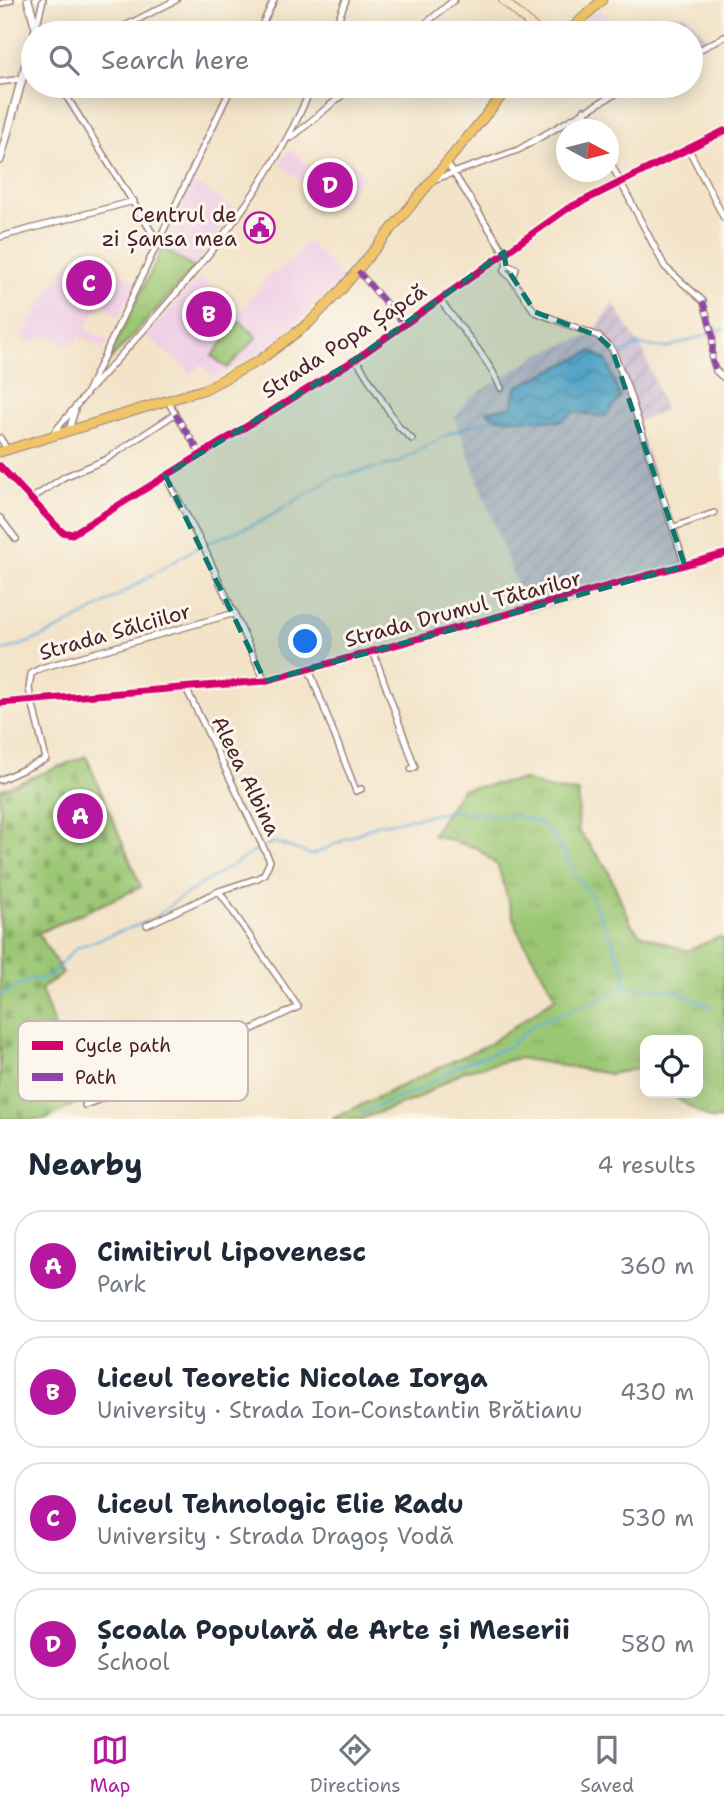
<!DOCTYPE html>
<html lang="en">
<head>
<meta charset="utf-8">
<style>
	:root { --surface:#fff; --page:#f2f2f3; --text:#1f2937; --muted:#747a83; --line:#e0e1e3; --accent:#b5179e }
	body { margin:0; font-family:"Shantell Sans",sans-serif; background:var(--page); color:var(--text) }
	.controls { position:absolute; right:21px; bottom:21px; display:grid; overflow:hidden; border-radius:14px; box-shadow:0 4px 18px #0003 }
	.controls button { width:63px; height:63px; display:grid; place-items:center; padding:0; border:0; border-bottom:2px solid var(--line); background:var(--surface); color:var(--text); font:35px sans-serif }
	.compass { position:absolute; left:556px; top:119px; width:63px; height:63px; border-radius:50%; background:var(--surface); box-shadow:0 4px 18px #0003; rotate:97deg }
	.you { position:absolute; left:306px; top:642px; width:24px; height:24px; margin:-18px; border:5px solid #fff; border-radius:50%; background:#1a73e8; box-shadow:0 0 0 10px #1a73e833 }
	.badge { display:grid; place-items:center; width:46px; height:46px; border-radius:50%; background:var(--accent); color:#fff; font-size:23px; font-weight:700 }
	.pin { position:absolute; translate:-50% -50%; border:4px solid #fff; box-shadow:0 2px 7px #0006 }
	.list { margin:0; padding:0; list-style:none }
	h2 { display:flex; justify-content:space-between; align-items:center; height:91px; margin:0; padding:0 28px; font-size:30px }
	h2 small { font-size:23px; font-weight:400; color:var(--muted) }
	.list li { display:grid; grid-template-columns:46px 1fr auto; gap:21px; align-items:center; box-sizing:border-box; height:112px; margin:0 14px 14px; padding:0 14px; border:2px solid var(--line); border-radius:28px }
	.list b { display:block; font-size:26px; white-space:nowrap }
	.list p { margin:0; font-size:23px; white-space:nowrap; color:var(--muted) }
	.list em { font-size:23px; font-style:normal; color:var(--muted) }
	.icon { flex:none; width:38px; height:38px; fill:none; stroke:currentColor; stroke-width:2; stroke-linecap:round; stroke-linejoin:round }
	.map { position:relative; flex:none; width:724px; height:1119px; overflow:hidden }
	.search { position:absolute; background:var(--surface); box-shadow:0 4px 18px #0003; left:21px; right:21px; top:21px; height:77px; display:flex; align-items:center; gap:18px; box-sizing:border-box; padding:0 24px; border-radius:38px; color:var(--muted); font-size:26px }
	.sheet { height:595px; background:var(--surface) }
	nav { display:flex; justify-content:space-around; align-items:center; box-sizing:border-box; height:98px; border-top:2px solid var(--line); background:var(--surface); font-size:19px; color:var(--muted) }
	nav a { display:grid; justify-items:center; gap:4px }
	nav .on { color:var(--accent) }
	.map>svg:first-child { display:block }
	.built { fill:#f0d0e5 }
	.industrial { fill:url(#industrial-furrows) }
	.grass { fill:url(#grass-tufts); stroke:#727350; stroke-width:2 }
	.cemetery { fill:url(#cemetery-stones); stroke:#727350; stroke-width:2 }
	.park { fill:#9bc774; stroke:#727350; stroke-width:2 }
	.water { fill:url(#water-waves); stroke:#586784; stroke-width:2 }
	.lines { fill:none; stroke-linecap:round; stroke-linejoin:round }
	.stream { stroke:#66afde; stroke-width:2 }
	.pedestrian-casing { stroke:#9e827a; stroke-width:7 }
	.minor-casing { stroke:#9e827a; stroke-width:8 }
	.tertiary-casing { stroke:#9e827a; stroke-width:10 }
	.secondary-casing { stroke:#9e827a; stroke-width:10 }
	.primary-casing { stroke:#9e827a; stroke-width:11 }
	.pedestrian { stroke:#fff; stroke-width:4.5 }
	.minor { stroke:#fff; stroke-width:5 }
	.tertiary { stroke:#fff; stroke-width:7 }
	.secondary { stroke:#f9e7c3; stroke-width:8 }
	.primary { stroke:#f0c469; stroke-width:9 }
	.quiet { stroke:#8e44ad; stroke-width:5; stroke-dasharray:10 5; stroke-linecap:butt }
	.cycleway-casing { stroke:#fbf7ec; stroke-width:11 }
	.cycleway { stroke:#d6006c; stroke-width:7 }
	.marked { fill:#0f766e; fill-opacity:0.2; stroke:#0f766e; stroke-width:5; stroke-dasharray:14 9; stroke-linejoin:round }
	.labels { text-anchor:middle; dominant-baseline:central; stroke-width:6; stroke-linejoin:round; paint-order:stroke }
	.poi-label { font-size:21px; fill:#4a1f2b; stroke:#fbf7ec; text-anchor:end }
	.street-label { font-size:21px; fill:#4a1f2b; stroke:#fbf7ec }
	.key { fill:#fbf7ec; stroke:#c6b6b2; stroke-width:2 }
	.key-label { font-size:19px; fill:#4a1f2b }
</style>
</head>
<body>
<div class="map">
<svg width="724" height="1119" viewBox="0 0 724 1119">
	<defs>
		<pattern id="industrial-furrows" width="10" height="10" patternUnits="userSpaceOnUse" patternTransform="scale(1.75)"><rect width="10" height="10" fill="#cebed2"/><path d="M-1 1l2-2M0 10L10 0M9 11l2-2" fill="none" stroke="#b2a3b4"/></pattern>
		<pattern id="grass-tufts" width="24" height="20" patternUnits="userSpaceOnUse" patternTransform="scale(1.75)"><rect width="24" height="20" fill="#9bc774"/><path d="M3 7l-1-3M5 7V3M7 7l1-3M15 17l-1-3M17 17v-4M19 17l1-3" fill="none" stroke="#87aa65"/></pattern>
		<pattern id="cemetery-stones" width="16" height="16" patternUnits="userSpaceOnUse" patternTransform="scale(1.75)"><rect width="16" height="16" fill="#9bc774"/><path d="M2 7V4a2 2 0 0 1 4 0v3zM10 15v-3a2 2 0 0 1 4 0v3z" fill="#87aa65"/></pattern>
		<pattern id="water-waves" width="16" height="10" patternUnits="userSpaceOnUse" patternTransform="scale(1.75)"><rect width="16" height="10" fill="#66afde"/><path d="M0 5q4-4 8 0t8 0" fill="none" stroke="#568eb4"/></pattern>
	</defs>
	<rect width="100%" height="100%" fill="#fbf7ec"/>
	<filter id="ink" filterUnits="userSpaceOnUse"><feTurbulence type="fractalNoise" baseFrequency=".0143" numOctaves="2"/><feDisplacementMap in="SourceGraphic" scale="14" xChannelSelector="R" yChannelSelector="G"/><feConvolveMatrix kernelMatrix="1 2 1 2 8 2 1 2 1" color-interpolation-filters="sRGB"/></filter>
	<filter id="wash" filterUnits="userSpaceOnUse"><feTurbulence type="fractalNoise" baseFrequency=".00686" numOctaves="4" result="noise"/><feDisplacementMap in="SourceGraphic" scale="28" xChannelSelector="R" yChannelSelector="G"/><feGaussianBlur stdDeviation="1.57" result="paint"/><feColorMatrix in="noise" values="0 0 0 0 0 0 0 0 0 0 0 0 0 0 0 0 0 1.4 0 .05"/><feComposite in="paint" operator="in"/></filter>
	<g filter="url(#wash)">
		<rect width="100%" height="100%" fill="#f3e4c9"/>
		<path class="built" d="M600,8L618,28H627L628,33H573Z
			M290,149L326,179L344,157L365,174L335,210L280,164Z
			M193,182L235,209L194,268L163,248Z
			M308,241L344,278L276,344L215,378L201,364L191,374L147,336L200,277L240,312L272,271L277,273Z
			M90,247L110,258L106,265L136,281L118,318L102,301L85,329L108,340L104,349L80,336L75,343L66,345L45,336L30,343L16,329L25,331L67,263Z"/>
		<path class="industrial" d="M686,15L709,40L691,50V33H654V25L663,16Z
			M613,303L644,353L665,410L637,422L685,566L527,613L455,418L468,399L542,353L593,334Z"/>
		<path class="grass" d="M524,780L553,790L579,792L578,830L607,868L631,924L640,934L687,951L719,937L724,940V1119H710L668,1093H698V1040H645V1074L636,1069L610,1074L519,1058L464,1071L416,1099L361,1119H332L489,1044L556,997L517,930L498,866L477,848L432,835L462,789Z"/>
		<path class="cemetery" d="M86,756L141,887L38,933L63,973L41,989L81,1100L47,1119H0V790Z"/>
		<path class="park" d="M163,248L194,268L103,368Z
			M240,321L257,337L227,368L212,356Z"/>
		<path class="water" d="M592,351L607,361L620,397L605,417L575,412L561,421L494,418L487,411L513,406L516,387Z"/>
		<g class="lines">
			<path class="stream" d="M617,355L639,345L666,348L724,329
				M205,544L262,521L335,477L397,463L450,433L494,418
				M0,651C59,639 145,577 200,546
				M266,846L275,842L312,855L376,825L453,811L517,816L542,824L560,845L571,868L592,897L626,972L625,985L674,991L712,1007
				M0,995L29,980L47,978L76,948L154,919L178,899L260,848
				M361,1113L423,1088L458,1066L509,1047L535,1023L595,1002L625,985"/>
		</g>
	</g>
	<g filter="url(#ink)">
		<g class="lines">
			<defs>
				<path id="pedestrian" d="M358,271L404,324
					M703,301L713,336L712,360L716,371
					M175,414L200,453"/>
				<path id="minor" d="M0,4L11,0
					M36,28L43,0
					M111,33L176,0
					M258,33L274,0
					M333,33L346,0
					M414,33L454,0
					M691,54L724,37
					M0,82L21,79L33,72
					M60,86L158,242
					M601,86L611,95
					M584,110L594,130
					M291,138L353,86
					M688,148L724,218
					M608,158L665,267L703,301
					M447,163L504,252L507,265L516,269L512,279L535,312L598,336L612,349L627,386L685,566
					M436,179L518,150L629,86
					M0,237L134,201
					M507,265L504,271L512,279
					M440,300C461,329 486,355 501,388
					M356,359L399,427L412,439
					M716,371L724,378
					M90,389C174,297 264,203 312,86
					M69,430L75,410
					M51,436L86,394L232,86
					M0,438L7,449
					M0,466L62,532L72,534L356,359L567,209L724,131
					M165,475L205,550L265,681
					M31,499L64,477L105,460L175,414L168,401
					M0,518L16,539
					M674,527L714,513
					M373,651L415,767L411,769
					M309,669L356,791L361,789
					M0,703L265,681L724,554
					M0,780L46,759L29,689L31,674L41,668L235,613
					M147,925L219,891L258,878L264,874L270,861L187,690
					M85,1105L140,1084L298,1007L219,891"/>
				<path id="tertiary" d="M28,0L36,28L35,33
					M0,160L33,38"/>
				<path id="secondary" d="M503,0L540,33"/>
				<path id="primary" d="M567,33L602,0
					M0,452L205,389L260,360L309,323L341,290L510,86"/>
			</defs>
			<use href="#pedestrian" class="pedestrian-casing"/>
			<use href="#minor" class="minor-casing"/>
			<use href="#tertiary" class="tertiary-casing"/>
			<use href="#secondary" class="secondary-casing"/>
			<use href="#primary" class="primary-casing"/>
			<use href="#pedestrian" class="pedestrian"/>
			<use href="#minor" class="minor"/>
			<use href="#tertiary" class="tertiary"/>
			<use href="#secondary" class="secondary"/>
			<use href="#primary" class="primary"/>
			<path class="quiet" d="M358,271L404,324
				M703,301L713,336L712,360L716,371
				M175,414L200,453"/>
			<defs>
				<path id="cycleway" d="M0,466L62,532L72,534L356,359L567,209L724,131
					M0,703L265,681L724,554"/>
			</defs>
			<use href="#cycleway" class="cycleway-casing"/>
			<use href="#cycleway" class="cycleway"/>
		</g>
	</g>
	<path class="marked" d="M504,252L506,267L535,312L598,336L612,349L685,566L265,681L165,475L356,359Z"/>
	<defs>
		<symbol id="civic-ring" viewBox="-11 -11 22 22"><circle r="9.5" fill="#fbf7ec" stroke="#b5179e" stroke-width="1.5"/><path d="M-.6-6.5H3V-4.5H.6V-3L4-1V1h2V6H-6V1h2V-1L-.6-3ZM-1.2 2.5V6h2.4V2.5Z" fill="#b5179e"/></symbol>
	</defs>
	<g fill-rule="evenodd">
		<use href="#civic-ring" x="242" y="210" width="35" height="35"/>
	</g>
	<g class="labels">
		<g class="poi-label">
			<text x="237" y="215">Centrul de<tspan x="237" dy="24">zi Șansa mea</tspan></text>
		</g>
		<g class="street-label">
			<text transform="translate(344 341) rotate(-33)">Strada Popa Șapcă</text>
			<text transform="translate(463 609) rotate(-15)">Strada Drumul Tătarilor</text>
			<text transform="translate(115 632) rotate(-16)">Strada Sălciilor</text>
			<text transform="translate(246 776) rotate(64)">Aleea Albina</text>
		</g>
	</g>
	<rect x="18" y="1021" width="230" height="80" rx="10" class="key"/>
	<rect x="32" y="1041" width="31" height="9" fill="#d6006c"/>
	<rect x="32" y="1073" width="31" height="8" fill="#8e44ad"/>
	<g class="key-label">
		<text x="75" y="1052">Cycle path</text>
		<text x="75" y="1084">Path</text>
	</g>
</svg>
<div class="controls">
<button><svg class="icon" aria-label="locate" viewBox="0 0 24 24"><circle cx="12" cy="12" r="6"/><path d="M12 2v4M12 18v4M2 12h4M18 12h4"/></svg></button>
</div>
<svg class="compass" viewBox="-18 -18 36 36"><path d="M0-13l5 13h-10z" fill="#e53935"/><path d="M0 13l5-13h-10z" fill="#747a83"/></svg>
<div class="you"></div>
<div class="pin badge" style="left:80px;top:816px">A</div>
<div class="pin badge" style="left:209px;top:314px">B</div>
<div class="pin badge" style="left:89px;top:283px">C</div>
<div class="pin badge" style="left:330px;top:185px">D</div>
<div class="search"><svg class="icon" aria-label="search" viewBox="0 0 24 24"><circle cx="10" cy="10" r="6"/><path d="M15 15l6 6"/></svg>Search here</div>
</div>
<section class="sheet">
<h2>Nearby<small>4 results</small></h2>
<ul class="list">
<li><span class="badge">A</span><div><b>Cimitirul Lipovenesc</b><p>Park</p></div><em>360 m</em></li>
<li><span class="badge">B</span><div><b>Liceul Teoretic Nicolae Iorga</b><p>University · Strada Ion-Constantin Brătianu</p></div><em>430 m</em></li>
<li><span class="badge">C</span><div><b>Liceul Tehnologic Elie Radu</b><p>University · Strada Dragoș Vodă</p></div><em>530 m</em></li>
<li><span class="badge">D</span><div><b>Școala Populară de Arte și Meserii</b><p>School</p></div><em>580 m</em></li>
</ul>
</section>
<nav>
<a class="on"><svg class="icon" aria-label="map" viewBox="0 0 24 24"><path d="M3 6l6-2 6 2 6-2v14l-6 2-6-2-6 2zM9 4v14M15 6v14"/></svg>Map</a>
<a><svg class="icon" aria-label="directions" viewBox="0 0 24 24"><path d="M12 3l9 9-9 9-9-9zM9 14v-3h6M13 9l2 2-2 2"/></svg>Directions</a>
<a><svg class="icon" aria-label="saved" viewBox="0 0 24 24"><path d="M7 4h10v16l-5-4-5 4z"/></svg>Saved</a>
</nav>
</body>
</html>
